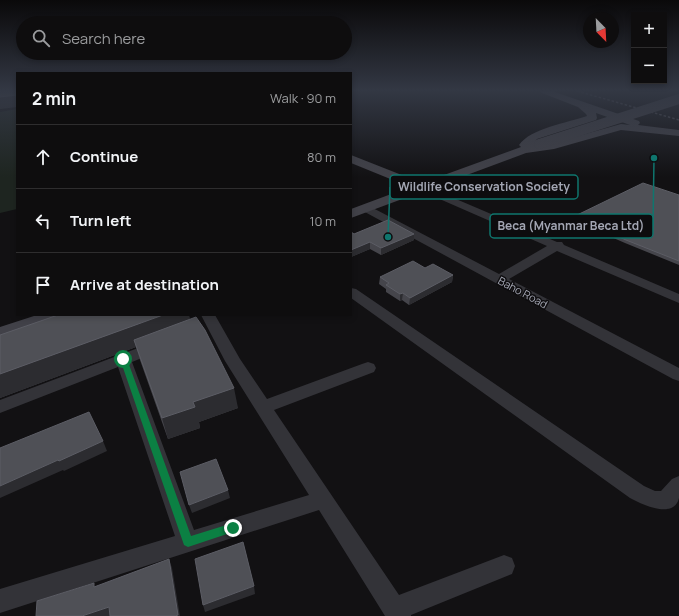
<!DOCTYPE html>
<html lang="en">
<head>
<meta charset="utf-8">
<style>
	:root { --surface:#0e0d0e; --page:#171617; --text:#f1f3f6; --muted:#9b9c9e; --line:#2e2d2e }
	body { margin:0; font-family:Manrope,sans-serif; background:var(--page); color:var(--text) }
	.controls { position:absolute; right:12px; top:12px; display:grid; overflow:hidden; border-radius:0px; box-shadow:0 2px 6px #0003 }
	.controls button { width:36px; height:36px; display:grid; place-items:center; padding:0; border:0; border-bottom:1px solid var(--line); background:var(--surface); color:var(--text); font:20px sans-serif }
	.compass { position:absolute; left:583px; top:12px; width:36px; height:36px; border-radius:50%; background:var(--surface); box-shadow:0 2px 6px #0003; rotate:156deg }
	.stop { position:absolute; width:12px; height:12px; margin:-9px; border:3px solid #0b8043; border-radius:50%; background:#fff }
	.stop.end { background:#0b8043; border-color:#fff; box-shadow:0 1px 4px #0008 }
	.list { margin:0; padding:0; list-style:none }
	h2 { display:flex; justify-content:space-between; align-items:center; height:52px; margin:0; padding:0 16px; font-size:17px }
	h2 small { font-size:13px; font-weight:400; color:var(--muted) }
	.list li { display:grid; grid-template-columns:26px 1fr auto; gap:12px; align-items:center; box-sizing:border-box; height:64px; padding:0 16px; border-top:1px solid var(--line) }
	.list b { display:block; font-size:15px; white-space:nowrap }
	.list em { font-size:13px; font-style:normal; color:var(--muted) }
	.icon { flex:none; width:22px; height:22px; fill:none; stroke:currentColor; stroke-width:2; stroke-linecap:round; stroke-linejoin:round }
	.map { position:relative; flex:none; width:679px; height:616px; overflow:hidden }
	.search { position:absolute; background:var(--surface); box-shadow:0 2px 6px #0003; left:16px; top:16px; width:336px; height:44px; display:flex; align-items:center; gap:10px; box-sizing:border-box; padding:0 14px; border-radius:22px; color:var(--muted); font-size:15px }
	.panel { position:absolute; background:var(--surface); box-shadow:0 2px 6px #0003; left:16px; top:72px; width:336px; height:244px; border-radius:0px }
	.map>svg:first-child { display:block }
	.green { fill:#1e2520 }
	.lines { fill:none; stroke-linecap:round; stroke-linejoin:round }
	.street { fill:#333338; fill-rule:evenodd }
	.secondary { fill:#414148; fill-rule:evenodd }
	.rail { stroke:#4c4c53; stroke-width:1.5; stroke-dasharray:2.5 2; stroke-linecap:butt }
	.secondary-bridge { stroke:#414148; stroke-width:10 }
	.wall { fill:#45454b }
	.shaded-wall { fill:#2c2c30 }
	.building { fill:#4f5056; stroke:#5c5d65 }
	.route { fill:#0b8043 }
	.labels { text-anchor:middle; dominant-baseline:central; stroke-width:3; stroke-linejoin:round; paint-order:stroke }
	.street-label { font-size:11px; fill:#a3a6b3; stroke:#0d0c0e }
	.leader { fill:none; stroke:#0f766e; stroke-width:1.5 }
	.callout-dot { fill:#0f766e; stroke:#0d0c0e; stroke-width:1.5 }
	.callout { fill:#0d0c0e; stroke:#0f766e; stroke-width:1.5 }
	.callout-label { font-size:12px; text-anchor:middle; font-weight:bold; fill:#a3a6b3 }
</style>
</head>
<body>
<div class="map">
<svg width="679" height="616" viewBox="0 0 679 616">
	<rect width="100%" height="100%" fill="#121113"/>
	<path class="green" d="M17,109V209L0,213V112Z"/>
	<g class="lines">
		<path class="street" d="M423,185L557,242H562L564,245L679,294V303L557,251L509,279L679,368V381L673,379L363,211L362,209L363,207H371L499,274L547,246L419,190L418,188L419,186Z
			M351,288L356,289L644,486L655,491H661L672,479L679,476C679,483 679,492 679,498C674,520 641,504 630,498L351,298Z
			M201,315H215L240,359L267,399L362,364L368,362L374,364L376,368L374,372L274,410L399,595L504,555L512,558L515,566L512,574L411,615V616H385L319,510L0,613V589L175,536L118,367L0,413V400L154,342L159,343L162,347L159,351L132,362L194,530L309,495L225,361Z"/>
		<path class="secondary" d="M540,91H552L639,121L640,123L638,125L679,130V136L621,130L554,149L526,153L351,218V209L410,187L351,163V155L422,183L521,147L519,145C531,128 567,123 587,116L586,114L578,107L542,93ZM596,113L630,125L621,124L553,143L545,144L543,142H535L537,139L596,120L597,118Z
			M37,315H66L63,319L0,340V327Z"/>
		<path class="rail" d="M577,91L679,120"/>
		<path class="secondary-bridge" d="M539,144L679,99"/>
	</g>
	<path class="wall" d="M679,195V265L625,243L572,220L573,217Z
		M351,232L354,234L414,240L381,255L370,249L351,257Z
		M425,268L453,275L452,282L409,305L402,300L400,301L386,292V289L379,284L380,277Z
		M190,319L238,408L199,422L200,428L168,439L140,360L136,347L0,398V335Z"/>
	<path class="shaded-wall" d="M17,95V107L0,109V97Z
		M414,234V240L381,255V248Z
		M370,242V249L351,257V250Z
		M453,275L452,282L409,305L410,298Z
		M403,293L402,300L400,301V294Z
		M163,315H189L192,325L134,340L136,347L0,398V374Z
		M234,388L238,408L199,422L200,428L168,439L162,418L193,402Z
		M103,441L107,451L64,471L63,470L0,498V486L58,460Z
		M228,490L230,498L192,513L189,505Z
		M169,559L172,568L180,616H175Z
		M254,586L255,594L205,612L203,605Z
		M109,607L112,616H82Z"/>
	<path class="building" d="M0,91H17V95L0,97Z
		M643,183L679,195V261L626,240L573,217Z
		M388,220L414,234L381,248L370,242L351,250V232L354,234Z
		M413,261L425,268L433,264L453,275L410,298L403,293L400,294L386,285L389,283L380,277Z
		M58,315H163L0,374V335Z
		M196,317L205,330L234,388L193,402L195,407L162,418L134,340Z
		M89,412L103,441L59,461L58,460L0,486V448Z
		M216,459L228,490L189,505L180,472Z
		M243,542L254,586L203,605L195,559Z
		M169,559L178,615L175,616H110L109,607L82,616H36L37,601L94,583V587Z"/>
	<linearGradient id="sky" x2="0" y2="1"><stop stop-color="#0a090a"/><stop offset="0.51" stop-color="#333844"/><stop offset="1" stop-color="#333844" stop-opacity="0"/></linearGradient>
	<rect width="679" height="177" fill="url(#sky)"/>
	<path class="route" d="M121,357H123L127,359L191,536L233,523L236,525L238,528L236,531L188,547L184,545L120,359Z"/>
	<g class="labels">
		<g class="street-label">
			<text transform="translate(523 292) rotate(28)">Baho Road</text>
		</g>
	</g>
	<path class="leader" d="M388 237L390 187M654 158L653 226"/>
	<g class="callout-dot">
		<circle cx="388" cy="237" r="4"/>
		<circle cx="654" cy="158" r="4"/>
	</g>
	<g class="callout">
		<rect x="390" y="175" width="188" height="24" rx="4"/>
		<rect x="490" y="214" width="163" height="24" rx="4"/>
	</g>
	<g class="callout-label">
		<text x="484" y="191">Wildlife Conservation Society</text>
		<text x="571" y="230">Beca (Myanmar Beca Ltd)</text>
	</g>
</svg>
<div class="controls">
<button>+</button>
<button>−</button>
</div>
<svg class="compass" viewBox="-18 -18 36 36"><path d="M0-13l5 13h-10z" fill="#e53935"/><path d="M0 13l5-13h-10z" fill="#9b9c9e"/></svg>
<div class="stop" style="left:123px;top:359px"></div>
<div class="stop end" style="left:233px;top:528px"></div>
<div class="search"><svg class="icon" aria-label="search" viewBox="0 0 24 24"><circle cx="10" cy="10" r="6"/><path d="M15 15l6 6"/></svg>Search here</div>
<section class="panel">
<h2>2 min<small>Walk · 90 m</small></h2>
<ul class="list">
<li><svg class="icon" aria-label="ahead" viewBox="0 0 24 24"><path d="M12 20V5M6 11l6-6 6 6"/></svg><div><b>Continue</b></div><em>80 m</em></li>
<li><svg class="icon" aria-label="left" viewBox="0 0 24 24"><path d="M17 20v-9H6M10 6l-5 5 5 5"/></svg><div><b>Turn left</b></div><em>10 m</em></li>
<li><svg class="icon" aria-label="arrive" viewBox="0 0 24 24"><path d="M6 21V4h12l-3 4 3 4H6"/></svg><div><b>Arrive at destination</b></div></li>
</ul>
</section>
</div>
</body>
</html>
